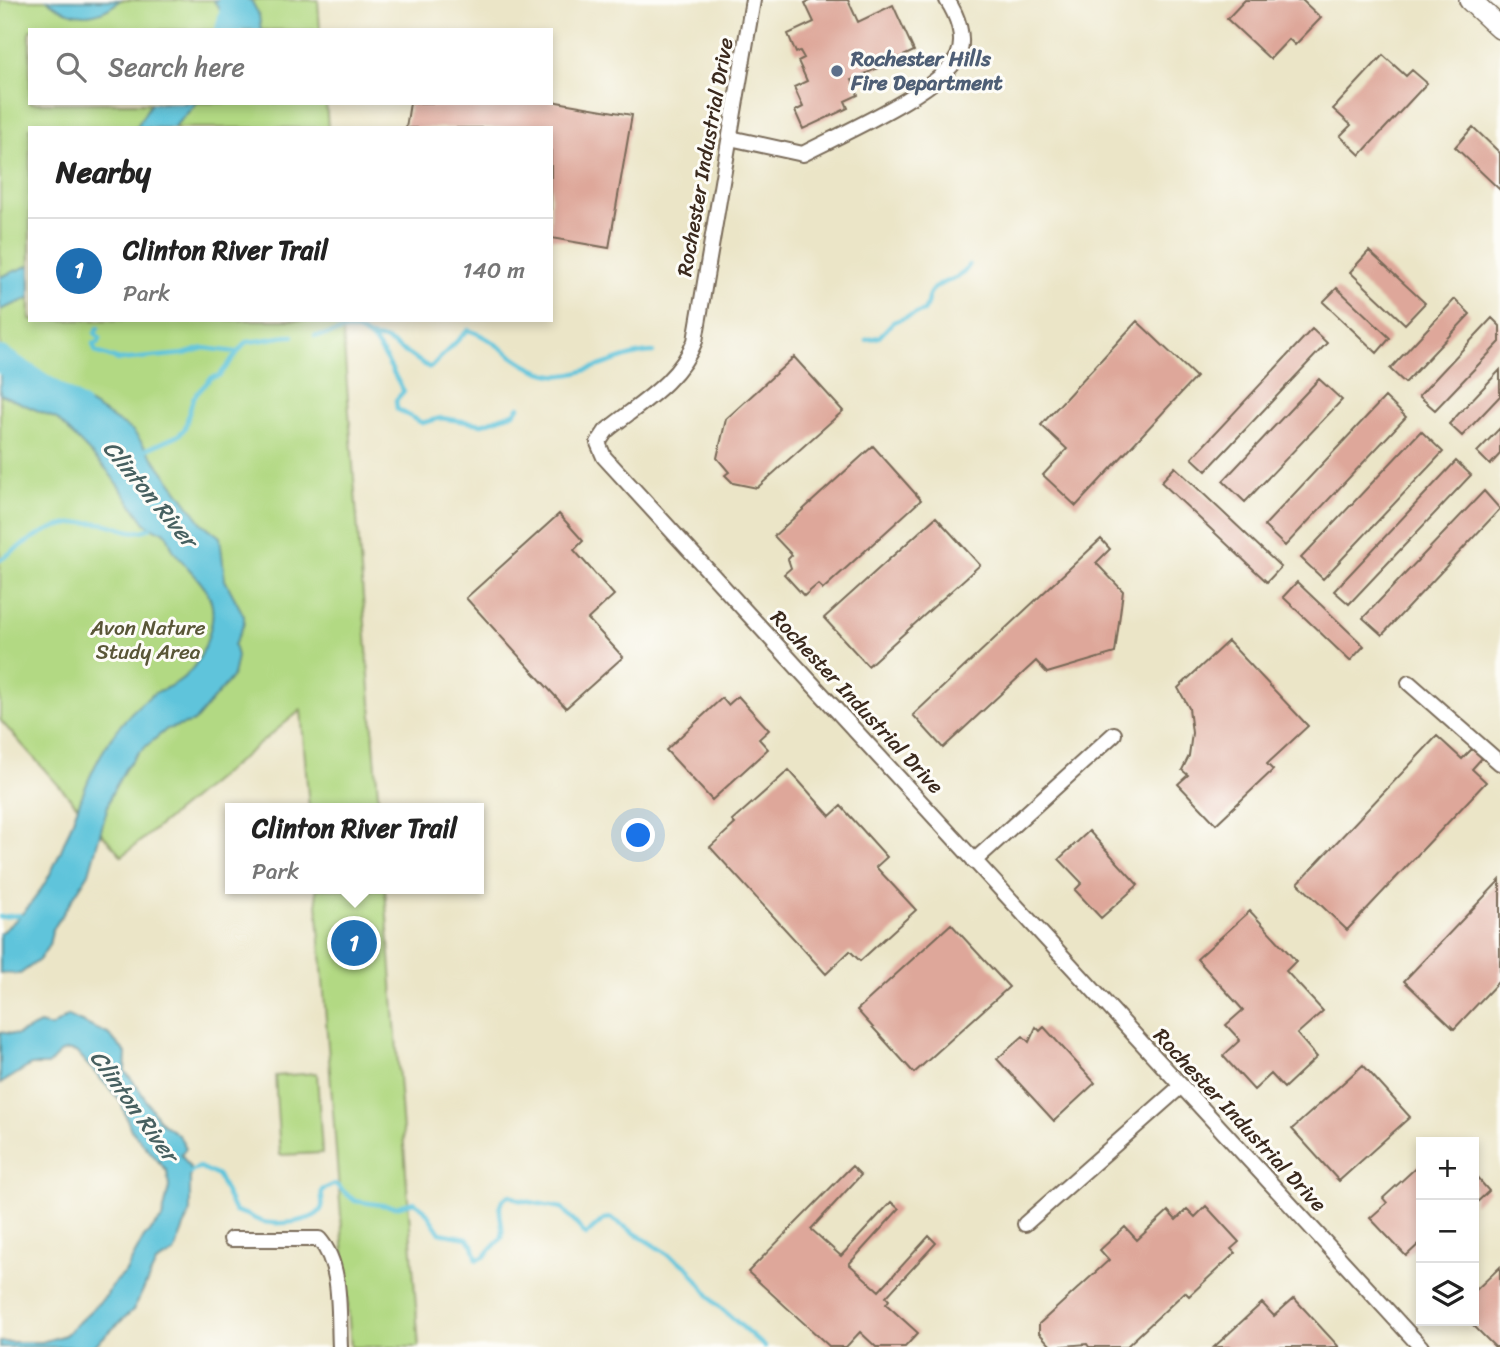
<!DOCTYPE html>
<html lang="en">
<head>
<meta charset="utf-8">
<style>
	:root { --surface:#fff; --page:#f2f2f2; --text:#222; --muted:#767676; --line:#e0e0e0; --accent:#1f6fb2 }
	body { margin:0; font-family:Sriracha,sans-serif; background:var(--page); color:var(--text) }
	.controls { position:absolute; right:21px; bottom:21px; display:grid; overflow:hidden; border-radius:0px; box-shadow:0 4px 10px #0003 }
	.controls button { width:63px; height:63px; display:grid; place-items:center; padding:0; border:0; border-bottom:2px solid var(--line); background:var(--surface); color:var(--text); font:35px sans-serif }
	.you { position:absolute; left:639px; top:836px; width:24px; height:24px; margin:-18px; border:5px solid #fff; border-radius:50%; background:#1a73e8; box-shadow:0 0 0 10px #1a73e833 }
	.badge { display:grid; place-items:center; width:46px; height:46px; border-radius:50%; background:var(--accent); color:#fff; font-size:23px; font-weight:700 }
	.pin { position:absolute; translate:-50% -50%; border:4px solid #fff; box-shadow:0 2px 7px #0006 }
	.popup { position:absolute; left:225px; top:803px; width:259px; height:91px; box-sizing:border-box; display:grid; place-content:center; border-radius:0px; background:var(--surface); filter:drop-shadow(0 2px 5px #0005); font-size:23px; white-space:nowrap; color:var(--muted) }
	.popup b { font-size:26px; color:var(--text) }
	.popup::after { content:''; position:absolute; left:50%; top:100%; margin-left:-14px; border:14px solid transparent; border-top-color:var(--surface) }
	.list { margin:0; padding:0; list-style:none }
	h2 { display:flex; justify-content:space-between; align-items:center; height:91px; margin:0; padding:0 28px; font-size:30px }
	h2 small { font-size:23px; font-weight:400; color:var(--muted) }
	.list li { display:grid; grid-template-columns:46px 1fr auto; gap:21px; align-items:center; box-sizing:border-box; height:105px; padding:0 28px; border-top:2px solid var(--line) }
	.list b { display:block; font-size:26px; white-space:nowrap }
	.list p { margin:0; font-size:23px; white-space:nowrap; color:var(--muted) }
	.list em { font-size:23px; font-style:normal; color:var(--muted) }
	.icon { flex:none; width:38px; height:38px; fill:none; stroke:currentColor; stroke-width:2; stroke-linecap:round; stroke-linejoin:round }
	.map { position:relative; flex:none; width:1500px; height:1347px; overflow:hidden }
	.search { position:absolute; background:var(--surface); box-shadow:0 4px 10px #0003; left:28px; top:28px; width:525px; height:77px; display:flex; align-items:center; gap:18px; box-sizing:border-box; padding:0 24px; border-radius:0px; color:var(--muted); font-size:26px }
	.panel { position:absolute; background:var(--surface); box-shadow:0 4px 10px #0003; left:28px; top:126px; width:525px; height:196px; border-radius:0px }
	.map>svg:first-child { display:block }
	.green { fill:#b2d983; stroke:#768250; stroke-width:2 }
	.water { fill:#5ec4db; stroke:#4c777c; stroke-width:2 }
	.lines { fill:none; stroke-linecap:round; stroke-linejoin:round }
	.stream { stroke:#5ec4db; stroke-width:4.5 }
	.river { stroke:#5ec4db; stroke-width:26 }
	.building { fill:#dea79a }
	.street-casing { stroke:#796b59; stroke-width:18 }
	.secondary-casing { stroke:#796b59; stroke-width:24 }
	.street { stroke:#fff; stroke-width:14 }
	.secondary { stroke:#fff; stroke-width:21 }
	.service-dot { fill:#5c6f8a; stroke:#fdfcf7; stroke-width:2.5 }
	.labels { text-anchor:middle; dominant-baseline:central; stroke-width:6; stroke-linejoin:round; paint-order:stroke }
	.service-label { font-size:21px; font-weight:bold; fill:#4e5e75; stroke:#fdfcf7; text-anchor:start }
	.street-label { font-size:21px; fill:#3b2a1e; stroke:#fdfcf7 }
	.park-label { font-size:21px; fill:#595637; stroke:#fdfcf7 }
	.water-label { font-size:23px; font-style:italic; fill:#476060; stroke:#fdfcf7 }
</style>
</head>
<body>
<div class="map">
<svg width="1500" height="1347" viewBox="0 0 1500 1347">
	<rect width="100%" height="100%" fill="#fdfcf7"/>
	<filter id="ink" filterUnits="userSpaceOnUse"><feTurbulence type="fractalNoise" baseFrequency=".0143" numOctaves="2"/><feDisplacementMap in="SourceGraphic" scale="14" xChannelSelector="R" yChannelSelector="G"/><feConvolveMatrix kernelMatrix="1 2 1 2 8 2 1 2 1" color-interpolation-filters="sRGB"/></filter>
	<filter id="wash" filterUnits="userSpaceOnUse"><feTurbulence type="fractalNoise" baseFrequency=".00686" numOctaves="4" result="noise"/><feDisplacementMap in="SourceGraphic" scale="28" xChannelSelector="R" yChannelSelector="G"/><feGaussianBlur stdDeviation="1.57" result="paint"/><feColorMatrix in="noise" values="0 0 0 0 0 0 0 0 0 0 0 0 0 0 0 0 0 1.4 0 .05"/><feComposite in="paint" operator="in"/></filter>
	<g filter="url(#wash)">
		<rect width="100%" height="100%" fill="#ebe5c7"/>
		<path class="green" d="M0,0H318L320,30H30V103H326L328,128H30V320H342L379,808H309L301,710L122,856L0,720Z
			M316,889H385L419,1347H351Z
			M317,1073L322,1153L280,1155L275,1076Z"/>
		<path class="water" d="M47,0H120C97,21 71,19 47,0Z
			M213,0H251L259,15L261,30H230L226,17Z
			M151,103H197L173,128H136Z
			M30,265V298L0,310V277Z
			M0,354L38,385L90,404L133,431L202,523L220,537L225,580L244,616V624L234,645L237,656L233,676L194,722L167,729L138,753L125,769L111,795L89,873L52,931L49,945L39,960L20,974L0,973V933C70,882 67,801 112,737C122,722 137,705 152,695C159,690 168,688 176,683C197,670 206,649 211,626C219,592 195,578 176,554C170,547 170,538 164,531L156,530L145,523L107,470L57,419L0,394Z
			M68,1016L108,1034L126,1053L125,1072C140,1086 147,1105 160,1121C171,1133 176,1127 186,1148L181,1154L190,1168V1211L174,1253L156,1263L134,1309L93,1347H0V1342H42L65,1335L107,1295L111,1286L125,1273L144,1237L162,1219L169,1187L167,1171L131,1130L120,1100L76,1052C60,1047 57,1057 48,1065H31L0,1084V1032L17,1035L40,1024L51,1027Z"/>
		<g class="lines">
			<path class="stream" d="M98,328L95,333L100,338L99,342L93,344L96,352L119,360L184,354L204,348L236,352
				M315,336C327,336 337,331 348,330C379,329 389,370 404,391L396,400L397,409L422,423L441,418L482,424L514,413L519,407
				M369,337L386,340L430,368L468,330C499,339 519,370 553,375C580,379 624,352 653,352
				M866,340L879,337L893,322L924,311C930,302 925,294 936,287C949,278 959,282 969,265
				M147,449L179,435L185,428L193,398L211,378L220,375L246,342C264,341 276,336 293,336
				M0,560C34,537 55,519 99,523C119,524 130,538 150,528
				M0,917L19,915
				M190,1173L199,1167L218,1176L235,1212C247,1213 250,1217 260,1221C274,1226 317,1223 322,1207C323,1202 321,1195 322,1190L335,1184L355,1201L396,1207L414,1202L424,1209L440,1233L467,1238L473,1245L477,1260L485,1256L502,1237C505,1221 491,1203 510,1195L519,1200L562,1208L586,1235L604,1219L611,1218L688,1267L713,1301L765,1347"/>
			<path class="river" d="M228,30L234,5L231,0
				M0,359L77,409"/>
		</g>
		<g id="blocks">
			<path class="building" d="M811,0H848L858,22L893,5L914,51L852,80L858,95L845,101L848,108L803,129L795,111L803,107L794,87L807,81L798,61L804,58L800,51L796,53L788,34L814,22L805,3Z
				M1245,0H1302L1321,18L1295,45L1289,39L1270,59L1227,19Z
				M1383,55L1406,76L1412,70L1427,83L1360,155L1340,136L1351,125L1333,109Z
				M551,101L632,115L609,248L551,238V128H406L410,103Z
				M1473,127L1500,153V190L1455,147Z
				M1369,251L1425,303L1405,324L1350,272Z
				M1337,288L1390,338L1377,353L1323,302Z
				M1455,299L1470,314L1405,383L1390,369Z
				M1492,318L1500,326V342L1435,410L1419,396Z
				M1137,321L1196,377L1076,506L1043,475L1067,449L1041,425Z
				M1312,329L1327,343L1206,471L1192,458Z
				M794,357L843,411L757,488L733,483L725,475L729,472L717,458L726,419Z
				M1500,370V396L1462,436L1449,424Z
				M1319,379L1342,400L1245,502L1223,481Z
				M1385,397L1406,417L1285,546L1264,526Z
				M1500,428V454L1490,465L1477,452Z
				M1421,431L1443,452L1323,579L1301,558Z
				M873,446L921,500L823,589L818,584L804,596L784,574L791,568L788,559L792,555L774,536Z
				M1456,461L1471,475L1349,604L1334,591Z
				M1175,467L1281,567L1267,582L1161,482Z
				M1484,491L1500,509L1382,635L1363,618Z
				M559,514L583,541L574,550L614,595L588,619L623,657L566,708L466,598Z
				M936,517L980,565L868,666L824,618Z
				M1101,539L1110,549L1096,563L1123,591L1115,653L1047,673L1036,661L943,748L913,715Z
				M1297,582L1364,646L1350,661L1283,597Z
				M1228,641L1308,726L1267,764L1273,770L1216,824L1178,784L1188,775L1182,770L1189,756L1192,733L1189,708L1178,688Z
				M738,696L769,730L759,739L768,749L712,800L666,750L722,698L728,705Z
				M1437,736L1462,759L1472,749L1482,758L1472,769L1486,782L1347,930L1298,883Z
				M789,770L830,816L841,806L887,857L876,867L916,910L860,961L850,951L826,974L710,847L735,824L732,821Z
				M1089,831L1138,885L1101,918L1075,890L1082,883L1059,859Z
				M1500,880V980L1454,1029L1404,981Z
				M1250,911L1296,961L1286,971L1323,1011L1297,1034L1317,1057L1284,1088L1271,1074L1254,1090L1223,1056L1240,1040L1226,1025L1243,1010L1197,959Z
				M951,924L1009,987L914,1073L857,1010Z
				M1036,1027L1040,1031L1044,1027L1095,1083L1054,1121L997,1059L1023,1036L1029,1042Z
				M1363,1065L1410,1117L1339,1181L1292,1129Z
				M1421,1163V1242L1406,1256L1370,1218L1387,1203L1383,1198Z
				M852,1166L861,1175L811,1229L841,1256L891,1202L899,1209L849,1264L879,1291L929,1236L936,1243L886,1297L889,1300L886,1304L918,1333L905,1347H876L860,1332L846,1347H830L748,1272Z
				M1474,1174L1489,1191L1474,1205Z
				M1206,1206L1239,1242L1231,1249L1235,1253L1189,1296L1185,1292L1126,1347H1089L1087,1344L1052,1347L1039,1333V1324L1109,1260L1100,1250L1125,1227L1137,1240L1168,1211L1176,1220L1187,1209L1195,1217Z
				M1500,1267V1347H1495L1469,1321H1474V1292Z
				M1294,1298L1339,1347H1214L1262,1303L1274,1316Z"/>
		</g>
	</g>
	<g filter="url(#ink)">
		<use href="#blocks" fill-opacity="0" stroke="#796b59" stroke-width="2"/>
		<g class="lines">
			<defs>
				<path id="street" d="M753,0L695,341C679,382 639,404 606,431L598,443L604,457L1421,1347
					M730,138L803,154C839,135 942,90 958,56C966,38 957,15 947,0
					M1409,683L1500,763
					M974,861L1114,734
					M1025,1224L1180,1087
					M231,1239H319C343,1266 338,1312 340,1347"/>
				<path id="secondary" d="M1470,0L1500,28"/>
			</defs>
			<use href="#street" class="street-casing"/>
			<use href="#secondary" class="secondary-casing"/>
			<use href="#street" class="street"/>
			<use href="#secondary" class="secondary"/>
		</g>
	</g>
	<circle class="service-dot" cx="837" cy="71" r="7"/>
	<g class="labels">
		<g class="service-label">
			<text x="851" y="59">Rochester Hills<tspan x="851" dy="24">Fire Department</tspan></text>
		</g>
		<g class="street-label">
			<text transform="translate(705 157) rotate(-80)">Rochester Industrial Drive</text>
			<text transform="translate(857 702) rotate(47)">Rochester Industrial Drive</text>
			<text transform="translate(1240 1120) rotate(47)">Rochester Industrial Drive</text>
		</g>
		<g class="park-label">
			<text x="148" y="628">Avon Nature<tspan x="148" dy="24">Study Area</tspan></text>
		</g>
		<g class="water-label">
			<text transform="translate(150 494) rotate(50)">Clinton River</text>
			<text transform="translate(134 1106) rotate(54)">Clinton River</text>
		</g>
	</g>
</svg>
<div class="controls">
<button>+</button>
<button>−</button>
<button><svg class="icon" aria-label="layers" viewBox="0 0 24 24"><path d="M12 4l9 5-9 5-9-5zM3 14l9 5 9-5"/></svg></button>
</div>
<div class="you"></div>
<div class="pin badge" style="left:354px;top:943px">1</div>
<div class="popup"><b>Clinton River Trail</b>Park</div>
<div class="search"><svg class="icon" aria-label="search" viewBox="0 0 24 24"><circle cx="10" cy="10" r="6"/><path d="M15 15l6 6"/></svg>Search here</div>
<section class="panel">
<h2>Nearby<small></small></h2>
<ul class="list">
<li><span class="badge">1</span><div><b>Clinton River Trail</b><p>Park</p></div><em>140 m</em></li>
</ul>
</section>
</div>
</body>
</html>
